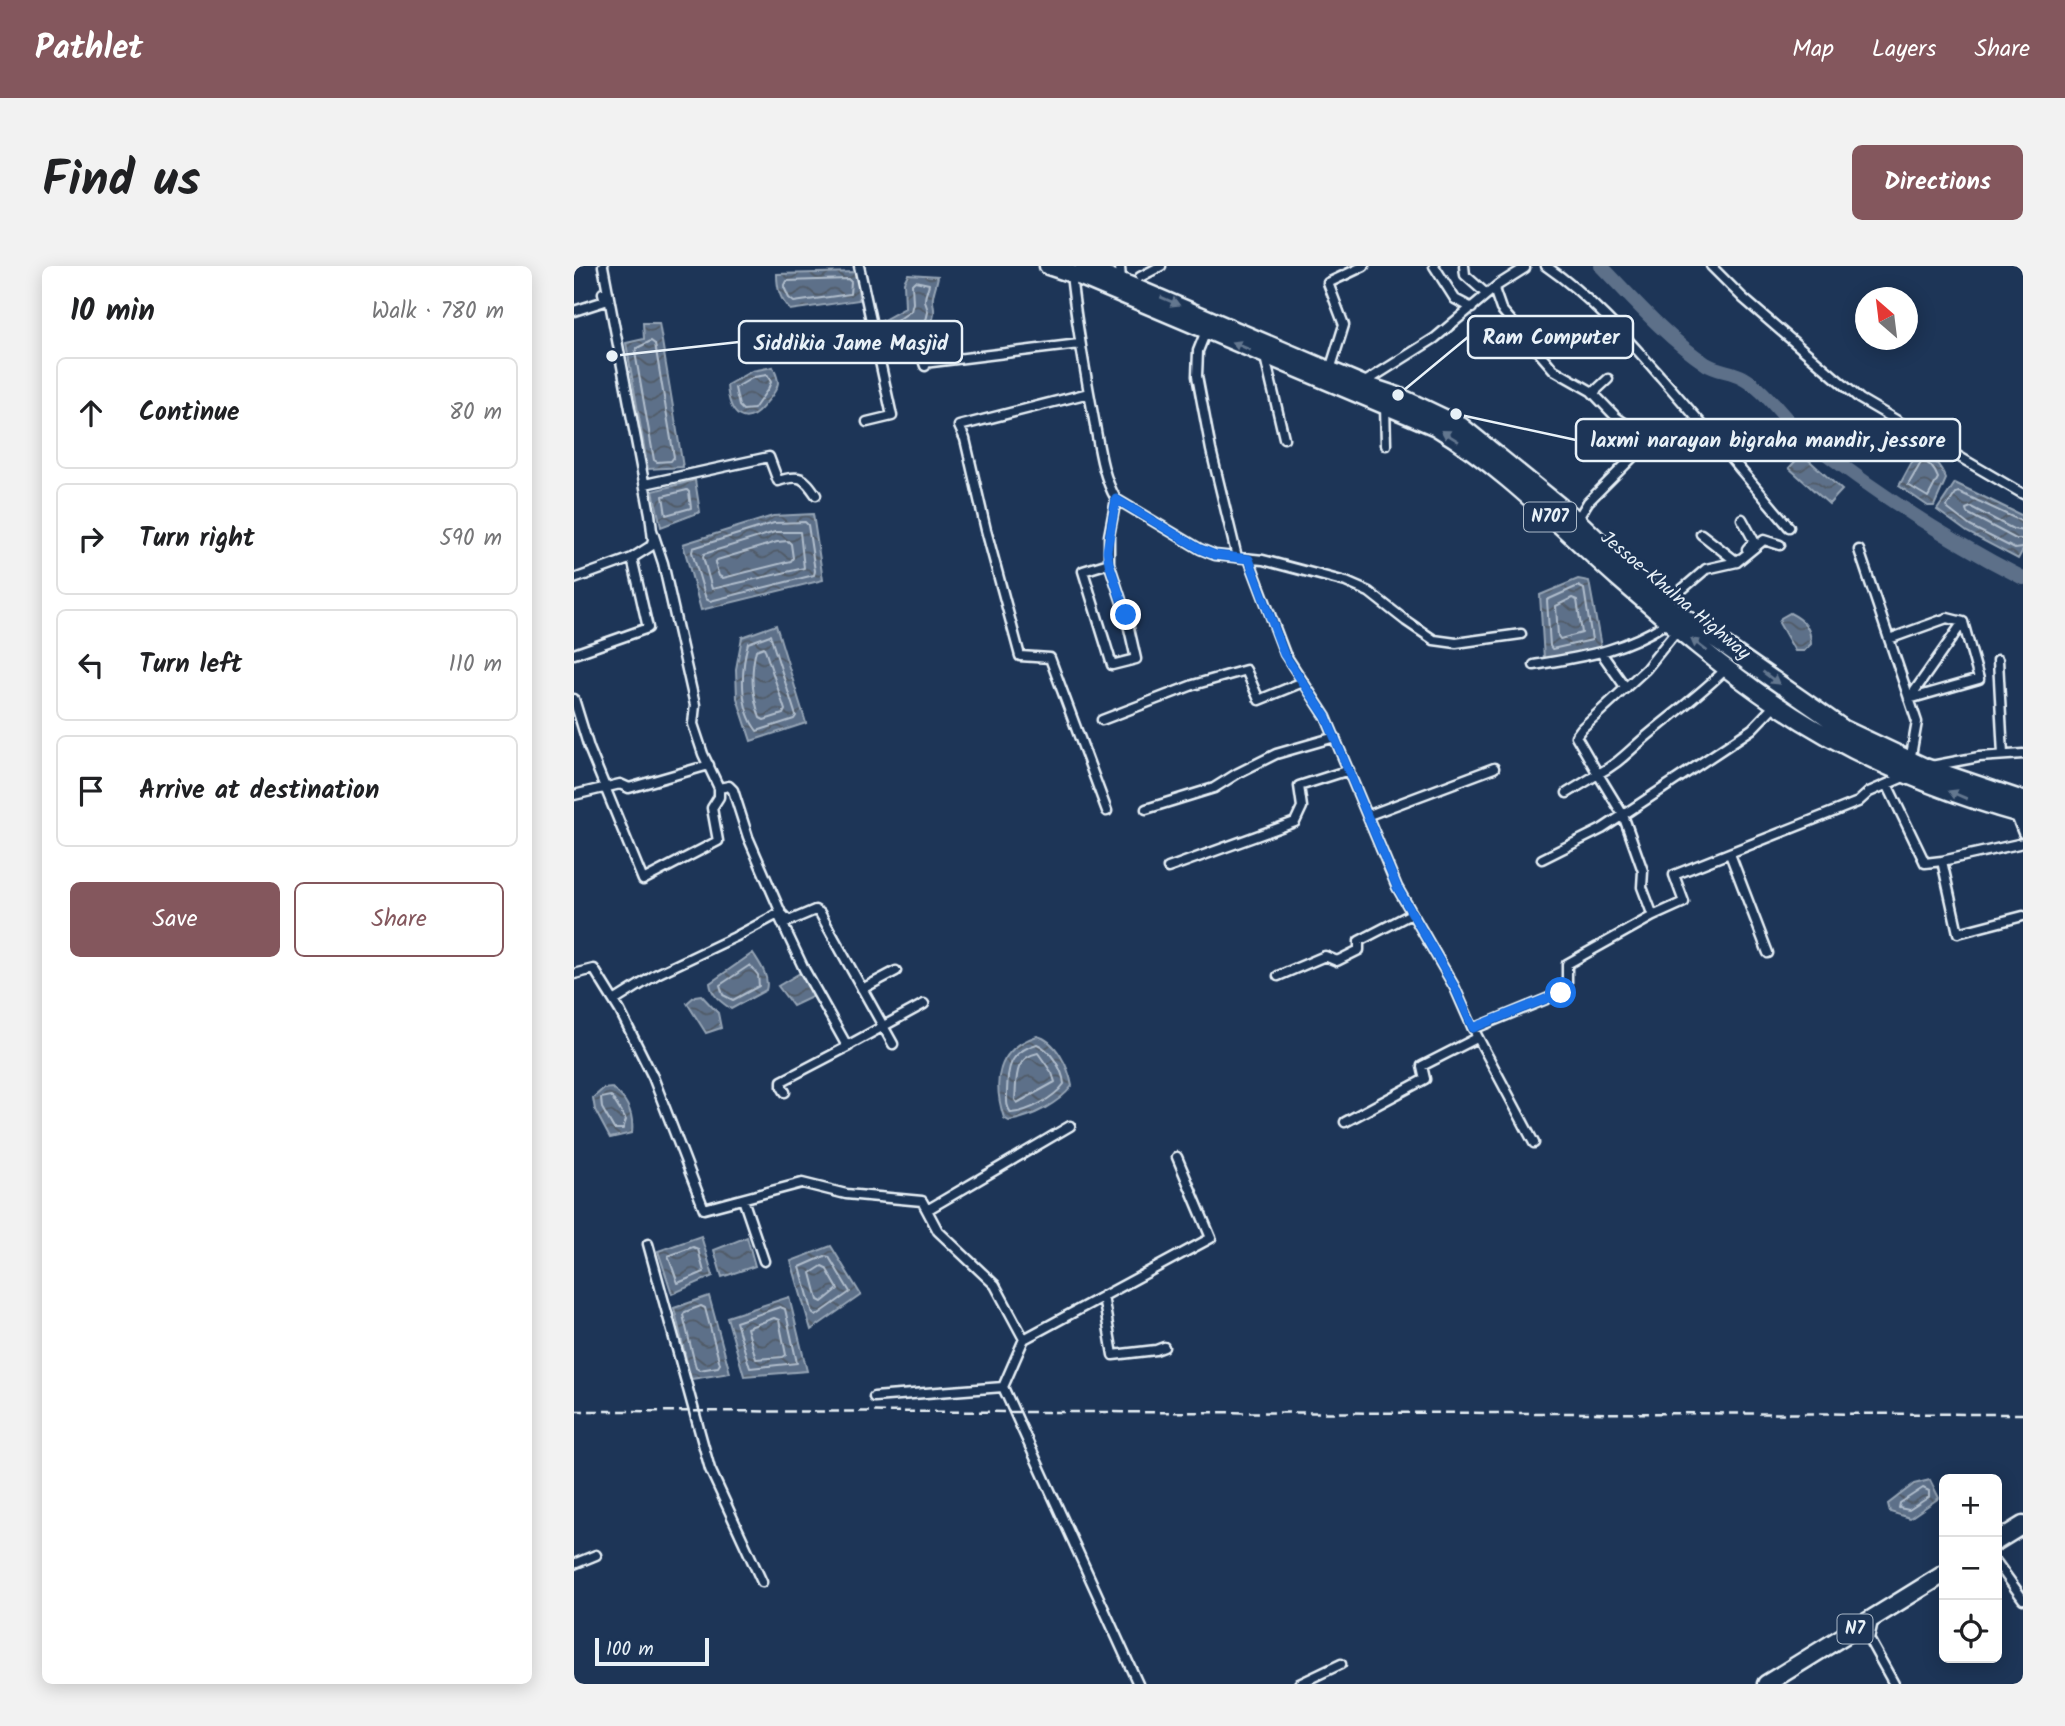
<!DOCTYPE html>
<html lang="en">
<head>
<meta charset="utf-8">
<style>
	:root { --surface:#fff; --page:#f2f2f2; --text:#202124; --muted:#757577; --line:#e0e0e0; --accent:#84575d }
	body { margin:0; font-family:Kalam,sans-serif; background:var(--page); color:var(--text) }
	.controls { position:absolute; right:21px; bottom:21px; display:grid; overflow:hidden; border-radius:10px; box-shadow:0 4px 18px #0003 }
	.controls button { width:63px; height:63px; display:grid; place-items:center; padding:0; border:0; border-bottom:2px solid var(--line); background:var(--surface); color:var(--text); font:35px sans-serif }
	.compass { position:absolute; left:1281px; top:21px; width:63px; height:63px; border-radius:50%; background:var(--surface); box-shadow:0 4px 18px #0003; rotate:332deg }
	.scale { position:absolute; left:21px; bottom:18px; width:114px; box-sizing:border-box; padding-left:7px; border:4px solid #e8f1f8; border-top:0; font-size:19px; line-height:24px; white-space:nowrap; color:#e8f1f8; -webkit-text-stroke:5px #1d3557; paint-order:stroke }
	.stop { position:absolute; width:21px; height:21px; margin:-16px; border:5px solid #1a73e8; border-radius:50%; background:#fff }
	.stop.end { background:#1a73e8; border-color:#fff; box-shadow:0 2px 7px #0008 }
	.list { margin:0; padding:0; list-style:none }
	h2 { display:flex; justify-content:space-between; align-items:center; height:91px; margin:0; padding:0 28px; font-size:30px }
	h2 small { font-size:23px; font-weight:400; color:var(--muted) }
	.list li { display:grid; grid-template-columns:46px 1fr auto; gap:21px; align-items:center; box-sizing:border-box; height:112px; margin:0 14px 14px; padding:0 14px; border:2px solid var(--line); border-radius:10px }
	.list b { display:block; font-size:26px; white-space:nowrap }
	.list em { font-size:23px; font-style:normal; color:var(--muted) }
	.actions { display:flex; gap:14px; padding:21px 28px }
	.actions a { flex:1; padding:16px 0; border:2px solid var(--accent); border-radius:10px; text-align:center; font-size:24px; color:var(--accent) }
	.actions .main { background:var(--accent); color:#fff }
	.icon { flex:none; width:38px; height:38px; fill:none; stroke:currentColor; stroke-width:2; stroke-linecap:round; stroke-linejoin:round }
	.map { position:relative; flex:none; width:1449px; height:1418px; overflow:hidden; border-radius:10px }
	header { display:flex; align-items:center; gap:42px; box-sizing:border-box; height:98px; padding:0 35px; background:var(--accent); color:#fff }
	header strong { font-size:33px }
	nav { display:flex; gap:38px; margin-inline-start:auto; font-size:24px }
	.intro { display:flex; align-items:center; justify-content:space-between; box-sizing:border-box; height:168px; padding:0 42px }
	h1 { margin:0; font-size:49px }
	.button { padding:18px 32px; border-radius:10px; background:var(--accent); color:#fff; font-size:24px; font-weight:700 }
	main { display:flex; gap:42px; padding:0 42px }
	aside { flex:1; background:var(--surface); border-radius:10px; box-shadow:0 4px 18px #0003 }
	.map>svg:first-child { display:block }
	.water { fill:url(#water-waves); stroke:#95a4b5; stroke-width:2 }
	.lines { fill:none; stroke-linecap:round; stroke-linejoin:round }
	.shore { stroke:#b0bdcc; stroke-width:2 }
	.river { stroke:#5d7089; stroke-width:14 }
	.street-casing { stroke:#e8f1f8; stroke-width:13 }
	.highway-casing { stroke:#e8f1f8; stroke-width:21 }
	.street { stroke:#1d3557; stroke-width:8 }
	.highway { stroke:#1d3557; stroke-width:16 }
	.rail { stroke:#e8f1f8; stroke-width:2.5; stroke-dasharray:10 5; stroke-linecap:butt }
	.oneway { fill:#64778f }
	.route { stroke:#1a73e8; stroke-width:9 }
	.labels { text-anchor:middle; dominant-baseline:central; stroke-width:6; stroke-linejoin:round; paint-order:stroke }
	.shield { fill:#1d3557; stroke:#abb9c8; stroke-width:2 }
	.shield-label { font-size:18px; font-weight:bold; fill:#e8f1f8 }
	.street-label { font-size:19px; fill:#e8f1f8; stroke:#1d3557 }
	.leader { fill:none; stroke:#e8f1f8; stroke-width:2.5 }
	.callout-dot { fill:#e8f1f8; stroke:#1d3557; stroke-width:2.5 }
	.callout { fill:#1d3557; stroke:#e8f1f8; stroke-width:2.5 }
	.callout-label { font-size:21px; text-anchor:middle; font-weight:bold; fill:#e8f1f8 }
</style>
</head>
<body>
<header>
<strong>Pathlet</strong>
<nav><a>Map</a><a>Layers</a><a>Share</a></nav>
</header>
<div class="intro"><h1>Find us</h1><a class="button">Directions</a></div>
<main>
<aside>
<h2>10 min<small>Walk · 780 m</small></h2>
<ul class="list">
<li><svg class="icon" aria-label="ahead" viewBox="0 0 24 24"><path d="M12 20V5M6 11l6-6 6 6"/></svg><div><b>Continue</b></div><em>80 m</em></li>
<li><svg class="icon" aria-label="right" viewBox="0 0 24 24"><path d="M7 20v-9h11M14 6l5 5-5 5"/></svg><div><b>Turn right</b></div><em>590 m</em></li>
<li><svg class="icon" aria-label="left" viewBox="0 0 24 24"><path d="M17 20v-9H6M10 6l-5 5 5 5"/></svg><div><b>Turn left</b></div><em>110 m</em></li>
<li><svg class="icon" aria-label="arrive" viewBox="0 0 24 24"><path d="M6 21V4h12l-3 4 3 4H6"/></svg><div><b>Arrive at destination</b></div></li>
</ul>
<div class="actions"><a class="main">Save</a><a>Share</a></div>
</aside>
<div class="map">
<svg width="1449" height="1418" viewBox="0 0 1449 1418">
	<defs>
		<pattern id="water-waves" width="16" height="10" patternUnits="userSpaceOnUse" patternTransform="scale(1.75)"><rect width="16" height="10" fill="#5d7089"/><path d="M0 5q4-4 8 0t8 0" fill="none" stroke="#505a66"/></pattern>
	</defs>
	<rect width="100%" height="100%" fill="#1d3557"/>
	<filter id="ink" filterUnits="userSpaceOnUse"><feTurbulence type="fractalNoise" baseFrequency=".0143" numOctaves="2"/><feDisplacementMap in="SourceGraphic" scale="14" xChannelSelector="R" yChannelSelector="G"/><feConvolveMatrix kernelMatrix="1 2 1 2 8 2 1 2 1" color-interpolation-filters="sRGB"/></filter>
	<g filter="url(#ink)">
		<path class="water" d="M283,6L285,34L216,44C206,33 203,23 203,8Z
			M334,8L364,10C363,17 360,24 359,31C358,37 361,42 360,48C356,70 331,104 307,90V81L311,80L306,56L331,42L330,16Z
			M69,57H85L109,201L74,203L52,77L70,73Z
			M199,101C201,106 204,111 204,117C203,125 197,131 192,137C171,165 155,149 153,119L178,105Z
			M1344,185C1359,191 1366,198 1372,213L1360,240H1354L1325,220Z
			M1228,188L1268,224L1255,238L1215,202Z
			M121,214L126,246L87,261L79,225Z
			M1381,217L1449,250V284L1444,293L1393,266L1363,244Z
			M239,248L249,314L127,344L109,278L199,250Z
			M1004,313L1015,315L1027,381L970,393L966,329Z
			M1216,347C1230,354 1237,362 1237,378L1230,385H1221L1205,357L1207,352Z
			M202,359L232,457L177,475L163,432L162,403L168,371Z
			M179,687C186,698 196,711 192,724L157,743C147,736 137,729 136,717Z
			M228,706L240,730L219,740L204,720Z
			M127,729L144,747L147,762L132,767L113,737L121,730Z
			M463,770C482,774 495,802 498,820C484,838 458,851 435,855L430,852C418,815 423,783 463,770Z
			M38,822C53,833 60,849 58,867L36,872L21,844L19,832L29,823Z
			M127,970L139,1010L98,1028L84,985Z
			M173,971L181,1000L148,1011L140,984Z
			M257,980L287,1029L237,1064L217,995Z
			M135,1030L156,1107L117,1113L100,1042Z
			M215,1031L233,1105L170,1110L153,1051Z
			M1356,1214L1365,1232L1336,1252L1316,1246L1314,1238L1340,1218Z"/>
		<g class="lines">
			<path class="shore" d="M274,13L277,16L276,28L220,36L215,32L210,21L213,15Z
				M341,15L355,18C354,23 351,29 351,34C351,38 354,42 354,46C352,61 334,85 319,87L317,84L315,60L337,45L339,37L338,18Z
				M77,75L81,78L100,191L97,195L83,196L80,194L61,86L63,82Z
				M193,109L197,116L194,123L180,143L169,144L165,140L161,122L180,111Z
				M1348,195C1357,197 1361,204 1364,212L1354,231L1334,219Z
				M113,224L115,226L117,242L92,249L89,230Z
				M231,256L234,259L241,305L240,309L136,335L132,333L118,286L119,282L200,257Z
				M1449,256L1385,226L1382,227L1373,240L1374,243L1396,260L1441,283L1449,282
				M1449,265L1439,263L1397,241L1392,243L1393,247L1442,273H1449
				M201,266H226L230,302L138,323L129,291L130,288Z
				M214,275L217,278L219,292L217,295L149,312L145,310L141,297L143,294L203,276Z
				M1004,320L1010,323L1018,374L978,383L976,380L973,334Z
				M998,332L1003,334L1008,367L986,373L984,370L982,340Z
				M196,369L222,450L220,453L183,465C165,442 167,404 174,377Z
				M190,381L211,444L209,448L190,454L186,452C178,428 176,409 182,384Z
				M176,699L184,709L185,720L159,734L149,729L146,719Z
				M463,778C476,783 489,804 490,818C480,832 454,846 437,847C432,840 433,835 433,826C434,800 435,787 463,778Z
				M464,787L478,807L481,816L443,837L441,834C443,814 439,792 464,787Z
				M37,830L52,854L49,863H40L28,842L27,832Z
				M119,981L124,983L130,1006L104,1017L94,990Z
				M251,990L255,991L276,1026L242,1050L239,1048L226,1001Z
				M248,1000L252,1002L264,1023L248,1036L244,1034L237,1007Z
				M127,1040L131,1042L146,1098L144,1101L125,1104L122,1102L109,1049L111,1046Z
				M206,1041L211,1043L223,1097L176,1102L162,1056Z
				M200,1052L205,1054L212,1089L209,1091L182,1093L173,1062Z
				M1349,1222L1355,1225V1231L1335,1244L1325,1242L1326,1237Z"/>
			<path class="river" d="M1027,0C1060,34 1092,71 1132,98C1143,105 1157,105 1168,111C1194,125 1210,155 1233,173C1301,226 1372,273 1449,312"/>
			<defs>
				<path id="street" d="M285,0L318,150L293,156
					M546,0L547,15
					M860,0L881,33L898,42
					M890,0L891,9L909,25
					M972,0C1017,31 1051,70 1087,111C1130,160 1173,211 1215,261
					M1137,0L1169,32L1286,133L1449,228
					M497,8C502,57 511,105 520,154C525,180 528,209 542,233L626,283L641,289L689,294L772,316L795,326L832,355L860,374L882,377L947,368
					M566,11L587,0
					M920,23L927,43L980,104L1017,125L1042,151L1062,165L1068,178L1063,187L1014,236L1003,254
					M0,45L31,35L29,27
					M632,65L624,85L623,110L637,184L663,291
					M691,91L710,172
					M351,100L350,97L505,78
					M756,104L770,59L754,17L790,0
					M788,118L861,72L924,19L951,2
					M515,127L385,160L391,173L412,264L446,390L476,392L533,545
					M1019,127L1034,113
					M811,140L812,179
					M71,218L195,191L204,215C226,208 230,211 242,229
					M1168,253L1180,275L1173,283
					M1127,268L1163,296L1165,293
					M1285,284L1343,456L1336,495
					M675,293L711,388L752,451L823,621L881,722L899,763L987,727
					M535,297L509,305L538,399L562,393L552,349L535,297V270L542,233
					M0,313L58,292L77,280L79,274L76,248L29,0
					M1091,338L1132,303L1163,296L1190,274L1206,279
					M1104,363L1072,403L1008,462L1002,470L1024,508C1043,498 1051,489 1067,475C1096,450 1126,429 1154,401
					M1315,373L1373,352L1389,356L1405,413L1335,433
					M0,388L74,362L58,292
					M1028,388L1052,422
					M1424,394L1429,489
					M960,399C1011,390 1047,386 1091,358
					M0,433L15,482L69,614L144,575L138,542L145,531V522L129,488L119,458L121,439L89,297L78,264
					M1335,433L1389,356
					M528,454L619,419L672,404L685,434L729,416
					M1357,500L1405,491L1449,488
					M1313,518L1351,597L1368,595L1384,667L1449,650
					M145,522L155,520L159,524L174,571L207,647L215,655L241,644L246,647L319,778
					M993,527L1024,508L1049,549L1069,605L1068,621L1079,650L993,698V723
					M0,529L46,518L55,522L135,499
					M572,543L640,522L664,507L702,488L761,471
					M1441,547L1449,567
					M795,549L920,502
					M1156,588L1194,687
					M968,593L1028,563L1153,480L1178,463L1202,438
					M1368,595L1449,577
					M594,602L721,556L728,541L725,520L775,504
					M1079,650L1110,636L1100,609L1284,536L1295,526L1332,510
					M0,708L20,703L46,745L79,811L130,943L228,917L272,928L348,935L364,965L421,1019L450,1073L429,1121L564,1418
					M704,710L751,690L763,695L785,684V675L837,648
					M288,723L322,705
					M40,735L83,708L161,671L204,648L230,703L273,780L350,738
					M902,768L960,877
					M211,826L208,821V815L275,780
					M771,856L851,813L848,800L903,772
					M169,933L190,995
					M353,944L496,860
					M74,978L136,1203L188,1316
					M529,1030L539,1089L582,1084L590,1081
					M450,1073L637,972L603,891
					M300,1131L429,1121
					M1423,1297L1449,1333
					M0,1298L22,1289
					M1299,1355L1295,1373L1320,1418
					M725,1418L767,1398"/>
				<path id="highway" d="M474,0L507,11L862,161C930,202 986,261 1045,313C1096,357 1148,402 1203,439C1277,489 1363,525 1449,549
					M510,0L788,118L824,130L887,160L1003,254L1091,338L1270,463L1351,501L1449,534
					M1423,1275L1449,1259
					M1192,1418L1370,1308"/>
			</defs>
			<use href="#street" class="street-casing"/>
			<use href="#highway" class="highway-casing"/>
			<use href="#street" class="street"/>
			<use href="#highway" class="highway"/>
			<path class="rail" d="M0,1145L1449,1148"/>
		</g>
		<defs><path id="oneway-solid" d="M-6-.8H1V-3.2L6.5 0L1 3.2V.8H-6Z" transform="scale(1.75)"/></defs>
		<g class="oneway">
			<use href="#oneway-solid" transform="translate(596 35) rotate(23)"/>
			<use href="#oneway-solid" transform="translate(667 80) rotate(-157)"/>
			<use href="#oneway-solid" transform="translate(876 170) rotate(-148)"/>
			<use href="#oneway-solid" transform="translate(1125 379) rotate(-143)"/>
			<use href="#oneway-solid" transform="translate(1197 412) rotate(37)"/>
			<use href="#oneway-solid" transform="translate(1384 529) rotate(-157)"/>
		</g>
	</g>
	<g class="lines" filter="url(#ink)">
		<path class="route" d="M552,349L535,297L533,285L542,233L626,283L641,289L675,293L710,388L752,451L823,621L881,722L899,762L987,727"/>
	</g>
	<g class="labels">
		<g class="shield">
			<rect x="950" y="236.5" width="52" height="29" rx="5"/>
			<rect x="1263.5" y="1348.5" width="35" height="29" rx="5"/>
		</g>
		<g class="shield-label">
			<text x="976" y="251">N707</text>
			<text x="1281" y="1363">N7</text>
		</g>
		<g class="street-label">
			<text transform="translate(1101 330) rotate(40)">Jessoe-Khulna Highway</text>
		</g>
	</g>
	<path class="leader" d="M824 129L894 71M38 90L165 76M882 148L1002 174"/>
	<g class="callout-dot">
		<circle cx="824" cy="129" r="7"/>
		<circle cx="38" cy="90" r="7"/>
		<circle cx="882" cy="148" r="7"/>
	</g>
	<g class="callout">
		<rect x="894" y="50" width="165" height="42" rx="7"/>
		<rect x="165" y="55" width="223" height="42" rx="7"/>
		<rect x="1002" y="153" width="384" height="42" rx="7"/>
	</g>
	<g class="callout-label">
		<text x="977" y="78">Ram Computer</text>
		<text x="277" y="84">Siddikia Jame Masjid</text>
		<text x="1194" y="181">laxmi narayan bigraha mandir, jessore</text>
	</g>
</svg>
<div class="controls">
<button>+</button>
<button>−</button>
<button><svg class="icon" aria-label="locate" viewBox="0 0 24 24"><circle cx="12" cy="12" r="6"/><path d="M12 2v4M12 18v4M2 12h4M18 12h4"/></svg></button>
</div>
<svg class="compass" viewBox="-18 -18 36 36"><path d="M0-13l5 13h-10z" fill="#e53935"/><path d="M0 13l5-13h-10z" fill="#757577"/></svg>
<div class="scale">100 m</div>
<div class="stop" style="left:987px;top:727px"></div>
<div class="stop end" style="left:552px;top:349px"></div>
</div>
</main>
</body>
</html>
